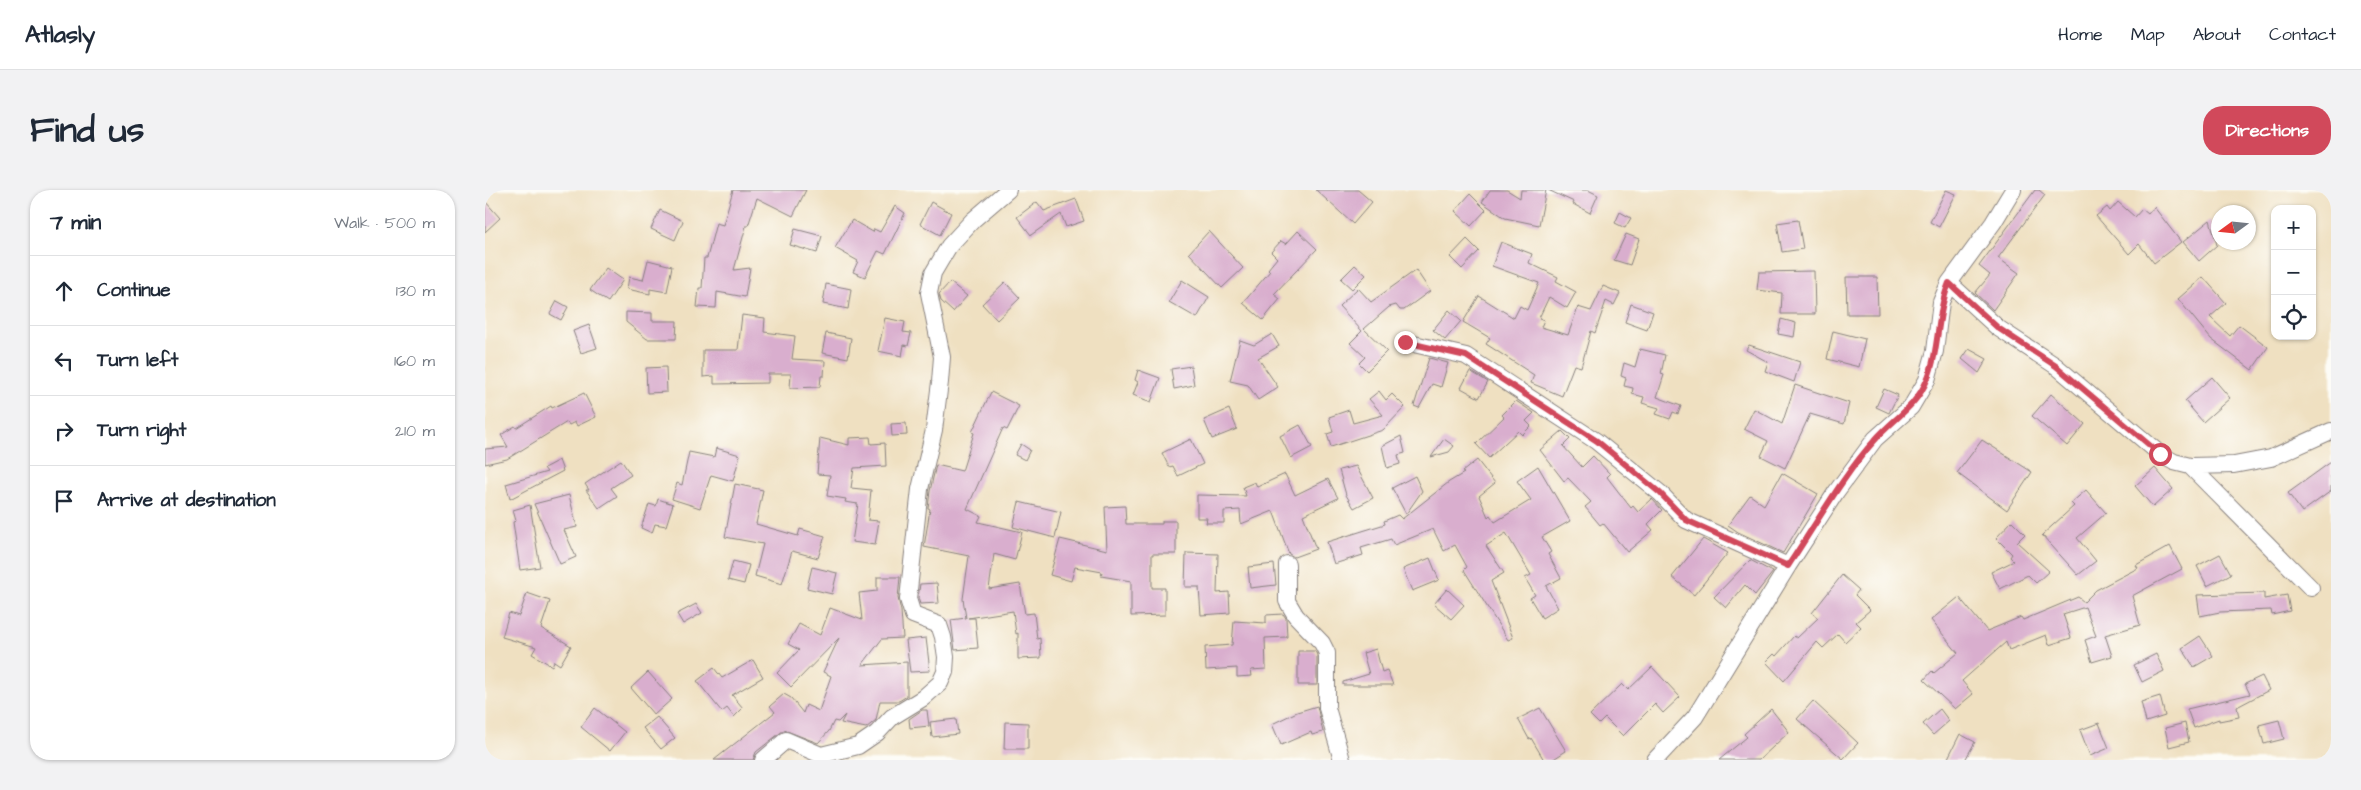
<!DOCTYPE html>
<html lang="en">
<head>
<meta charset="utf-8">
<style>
	:root { --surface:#fff; --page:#f2f2f3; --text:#1f2937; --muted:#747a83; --line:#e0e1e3; --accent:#d1495b }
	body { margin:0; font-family:"Architects Daughter",sans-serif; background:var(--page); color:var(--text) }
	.controls { position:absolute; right:15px; top:15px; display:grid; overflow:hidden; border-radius:10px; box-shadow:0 1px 4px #0004 }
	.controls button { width:45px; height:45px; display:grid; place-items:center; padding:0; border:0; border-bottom:1px solid var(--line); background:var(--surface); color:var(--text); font:25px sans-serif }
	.compass { position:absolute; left:1726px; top:15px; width:45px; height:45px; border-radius:50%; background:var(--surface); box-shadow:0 1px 4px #0004; rotate:255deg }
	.stop { position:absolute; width:15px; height:15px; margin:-11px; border:4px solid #d1495b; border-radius:50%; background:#fff }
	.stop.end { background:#d1495b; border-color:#fff; box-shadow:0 1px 5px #0008 }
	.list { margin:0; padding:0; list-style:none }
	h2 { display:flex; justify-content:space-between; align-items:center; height:65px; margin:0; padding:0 20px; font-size:21px }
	h2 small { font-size:16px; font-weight:400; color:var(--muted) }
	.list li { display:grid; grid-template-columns:32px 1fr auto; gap:15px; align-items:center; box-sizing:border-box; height:70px; padding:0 20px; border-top:1px solid var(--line) }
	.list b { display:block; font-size:19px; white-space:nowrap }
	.list em { font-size:16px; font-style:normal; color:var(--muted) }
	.icon { flex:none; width:28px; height:28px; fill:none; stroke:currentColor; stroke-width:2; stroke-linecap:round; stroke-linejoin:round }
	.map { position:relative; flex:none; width:1846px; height:570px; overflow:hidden; border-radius:20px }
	header { display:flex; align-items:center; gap:30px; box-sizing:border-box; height:70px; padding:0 25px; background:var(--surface); border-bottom:1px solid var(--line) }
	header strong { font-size:24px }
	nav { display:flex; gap:28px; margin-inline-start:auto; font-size:18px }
	.intro { display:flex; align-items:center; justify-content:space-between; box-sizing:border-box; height:120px; padding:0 30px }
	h1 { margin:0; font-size:35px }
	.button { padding:12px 22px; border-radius:20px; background:var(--accent); color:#fff; font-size:18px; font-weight:700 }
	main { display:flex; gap:30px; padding:0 30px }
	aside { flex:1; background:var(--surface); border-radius:20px; box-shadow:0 1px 4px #0004 }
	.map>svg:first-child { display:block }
	.building { fill:#d9aece }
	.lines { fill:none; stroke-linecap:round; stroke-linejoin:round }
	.street-casing { stroke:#88817e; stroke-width:18 }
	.street { stroke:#fff; stroke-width:16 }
	.route { stroke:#d1495b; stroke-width:6 }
</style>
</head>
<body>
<header>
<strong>Atlasly</strong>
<nav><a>Home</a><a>Map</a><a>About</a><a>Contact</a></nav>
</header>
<div class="intro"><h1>Find us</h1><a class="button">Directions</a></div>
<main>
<aside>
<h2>7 min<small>Walk · 500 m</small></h2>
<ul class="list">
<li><svg class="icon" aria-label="ahead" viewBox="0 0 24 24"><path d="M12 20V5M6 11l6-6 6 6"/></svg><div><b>Continue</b></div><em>130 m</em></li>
<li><svg class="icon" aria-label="left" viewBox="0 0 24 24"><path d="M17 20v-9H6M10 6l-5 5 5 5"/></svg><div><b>Turn left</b></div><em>160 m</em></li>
<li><svg class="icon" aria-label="right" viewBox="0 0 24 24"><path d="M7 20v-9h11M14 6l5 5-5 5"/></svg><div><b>Turn right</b></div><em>210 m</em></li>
<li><svg class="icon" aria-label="arrive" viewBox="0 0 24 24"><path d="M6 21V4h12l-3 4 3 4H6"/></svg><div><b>Arrive at destination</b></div></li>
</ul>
</aside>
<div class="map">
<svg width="1846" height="570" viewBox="0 0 1846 570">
	<rect width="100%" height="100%" fill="#fdfcf7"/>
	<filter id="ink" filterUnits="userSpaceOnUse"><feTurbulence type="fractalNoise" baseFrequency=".02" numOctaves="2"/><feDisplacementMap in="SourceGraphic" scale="10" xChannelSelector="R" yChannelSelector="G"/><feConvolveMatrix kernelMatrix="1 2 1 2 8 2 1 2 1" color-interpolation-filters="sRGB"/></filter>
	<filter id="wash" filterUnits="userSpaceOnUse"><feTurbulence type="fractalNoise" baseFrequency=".0096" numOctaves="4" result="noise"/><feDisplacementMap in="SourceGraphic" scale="20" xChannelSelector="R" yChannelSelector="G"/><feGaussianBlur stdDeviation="1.12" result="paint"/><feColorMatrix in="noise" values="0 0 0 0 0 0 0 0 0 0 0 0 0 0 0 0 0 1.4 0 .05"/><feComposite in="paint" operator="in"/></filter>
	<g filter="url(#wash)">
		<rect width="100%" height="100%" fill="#efe0c1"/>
		<g id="blocks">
			<path class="building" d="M248,0H321L308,26L272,8L263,36H261L249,80L265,78L260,107L232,102L231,118L212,117L214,98H217L219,68H222L231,33L238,35Z
				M831,0H873L887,12L868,34Z
				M1005,0H1022L1035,8L1036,0H1061L1054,35L1020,28L997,12Z
				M1063,0H1103L1113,5L1105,23L1088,14L1089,12Z
				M1461,0L1471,4L1454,37L1445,32Z
				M1550,0H1554L1560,5L1513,68L1534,83L1508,120L1490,103L1505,85L1494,76Z
				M985,4L1001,20L986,36L970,21Z
				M591,9L599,31L581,37L576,24L546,45L532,27L552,12L559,21Z
				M0,11L15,28L0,42Z
				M446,12L466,23L455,45L435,34Z
				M1633,12L1650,27L1657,19L1663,24L1669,17L1696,52L1669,73L1654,54L1644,64L1611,26L1622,17L1625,21Z
				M410,16L420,23L400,64L393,61L380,87L368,82L373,71L350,58L367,30L388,42L389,39L395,42Z
				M175,20L198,31L190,50L166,39Z
				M1135,22L1146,28L1140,38L1130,33Z
				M1313,30L1318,59L1297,62L1292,33Z
				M1725,30L1732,55L1714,71L1698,52Z
				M310,39L337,46L332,63L305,55Z
				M724,41L758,78L737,98L704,63Z
				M813,41L832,59L789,104L795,109L778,130L758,113L785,81L783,79L792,68L786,62L796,51L801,54Z
				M1141,44L1154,49L1145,75L1129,70Z
				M982,49L994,61L977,79L965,67Z
				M1016,52L1047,64L1044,73L1073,87L1071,91L1091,102L1082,118L1064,107L1054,128L1059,130L1056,137L1083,145L1093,117L1106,121L1118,96L1135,103L1129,115L1121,111L1110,143L1106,141L1096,177L1089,175L1077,206L1046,193L1049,185L1001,154L1005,148L978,132L994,106L1029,128L1035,116L1042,120L1054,93L1007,76Z
				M163,70L187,76L182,102L165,99V104L142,99L144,87L158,90Z
				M870,75L881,85L867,99L856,89Z
				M121,78L138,90L123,112L105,100Z
				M931,80L945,101L919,120H915L911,115L904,117L879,139L902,161L882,181L874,173L880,167L865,153L877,141L854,116L873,98L886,112Z
				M1329,81L1330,124H1296L1297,103L1272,100L1274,82Z
				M1361,87H1392L1393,124H1362Z
				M1718,87L1741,113L1725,127L1745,146L1754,135L1783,157L1767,180L1726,149L1693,109Z
				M697,90L724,107L712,128L684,112Z
				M465,92L482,106L468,122L456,111L454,104Z
				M520,92L535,108L512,130L497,114Z
				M341,94L366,99L363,119L338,114Z
				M72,111L83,117L76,130L65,124Z
				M1146,114L1168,122L1162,140L1140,132Z
				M964,120L976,131L960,150L948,140Z
				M141,122L167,123V131H192L191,149H162L141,132Z
				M257,125L280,128L279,142L310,146L307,169L340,171L339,186H336L335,197L305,198L306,184H283V193L229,194V186L218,187V160H253Z
				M400,128L420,132L418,142L426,143L423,156L419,155L417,166L393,161Z
				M1296,129L1311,133L1309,147L1293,144Z
				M104,135L112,158L96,163L88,141Z
				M1348,141L1380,149L1374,177L1342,169Z
				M341,143L366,148L363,168L337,163Z
				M787,144L794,156L773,168L793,197L773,210L763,195L745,191L755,150L769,155Z
				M1264,155L1315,172L1309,192L1280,181L1283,172L1261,160Z
				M1155,159L1180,165L1176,184L1179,185L1172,207L1196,216L1193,224L1188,222L1185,229L1171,224L1174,218L1157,213L1159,207L1147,204L1148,198L1139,196L1141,188L1136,186L1139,173L1150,177Z
				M1484,159L1502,169L1494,183L1477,169Z
				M944,168L963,173L956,197L947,194L934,218L929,216Z
				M706,176L709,195L689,199L686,179Z
				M181,177L182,202L162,203L161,178Z
				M653,180L675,188L666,212L648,205L653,192L650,190Z
				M985,181L1003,192L994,208L976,198Z
				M1727,187L1745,208L1718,232L1700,211Z
				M1310,195L1364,213L1359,234L1325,224L1300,278L1276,266L1283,251L1259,239L1269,219L1297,234Z
				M1399,199L1413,205L1404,223L1391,217Z
				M894,201L901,210L907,204L920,217L898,240L846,257L842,244L848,242L844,227L864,220L868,233L898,225L884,209Z
				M506,202L534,216L522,240L518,238L482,319L496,326L493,332L537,342L530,370L509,364L504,399L535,394L540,424L549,423L552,449L555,448L556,468L533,469V443L531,444L528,421L483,428H490L493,458L470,460L466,430L481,428L478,409L484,366L439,357L445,319L443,318L445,301L451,275L477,281L489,243L487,242Z
				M99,203L111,227L92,236L90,232L84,235L82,232L22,269L0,274V259L23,257L16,245L30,236L31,238L66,216L67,218Z
				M1566,204L1600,234L1582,256L1547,226Z
				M1031,211L1049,223L1041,231L1046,236L1037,245L1033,241L1004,268L991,254L1019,227L1017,225Z
				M744,219L752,239L727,249L719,230Z
				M421,233L422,245L407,246L406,234Z
				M815,235L827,257L806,268L795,246Z
				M1077,241L1085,249L1078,256L1097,277L1108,266L1125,284L1122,287L1146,318L1148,316L1153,322L1167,309L1177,320L1163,334L1168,340L1142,362L1118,333L1115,335L1100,317L1106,312L1083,288L1079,291L1055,260Z
				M916,246L920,263L913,265L915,274L902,278L897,256Z
				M385,247L386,254L400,253L401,276L369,278L366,298L386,300L383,330L394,331L390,355L367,352L373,314L360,312L361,309L342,306L345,285L332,284L335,248L364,255V248Z
				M706,249L718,274L693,286L688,276L684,277L677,263Z
				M959,249L969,256L964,262L946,267Z
				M1497,250L1547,282L1522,320L1472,283Z
				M536,254L545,260L540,270L530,265Z
				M231,258L255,265L248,291L226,285L215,318L187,309L192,293L197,295L204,262L229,267Z
				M74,270L78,281L25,309L21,294L62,282L59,278Z
				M136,270L146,285L126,298L132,306L114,318L101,300H104L100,294Z
				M992,270L1010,293L994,306L1003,327L1005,325L1010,332L1046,310L1032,291L1053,276L1085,331L1057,347L1066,362L1063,364L1076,388L1061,396L1073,418L1057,428L1045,408L1050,405L1040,388L1046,385L1021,343L1001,356L1019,383L1006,391L1028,448L1023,450L979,380L982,377L970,355L959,361L948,339L909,355L906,349L876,358L878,365L849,374L842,352L900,334L899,331L913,325L917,329L964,292L979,283L977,282Z
				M1846,272V301L1817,322L1803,303Z
				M871,276L888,308L869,318L861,305L854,280Z
				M1670,278L1688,299L1668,317L1650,296Z
				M1297,283L1333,304L1298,363L1253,342L1243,335L1265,305L1279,315Z
				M800,284L810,305L843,289L853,308L818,325L831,359L809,367L804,364L788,321L756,334L755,320L739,321V333H721L722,328H712V305L761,306L758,297L770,292L772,297Z
				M930,286L937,301L921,324L907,298Z
				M250,294L278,300L271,334L313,346L315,339L340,346L333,368L307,361L297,394L270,386L278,354L240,347Z
				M1601,300L1621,323L1592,348L1611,371L1593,385L1557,345L1589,316L1586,313Z
				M84,305L92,337L79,340L91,367L75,374L49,314Z
				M173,309L188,314L181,336L170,334L167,343L156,338L164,314L171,316Z
				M534,312L576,322L570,348L528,337Z
				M45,315L55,377L35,380L28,332L31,331L28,320Z
				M640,316L641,334H677V331H691V364H667V398H680V425L646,426V391L616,386L617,382L590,377L586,391L565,385L575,349L622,360L620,317Z
				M1527,331L1540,344L1532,352L1564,381L1551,393L1543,385L1515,399L1506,382L1529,371L1525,367L1527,364L1511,348Z
				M1218,349L1243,363L1209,405L1187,387Z
				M1685,356L1697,379L1647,406L1655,435L1620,445L1627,466L1607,472L1600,450L1611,446L1600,417L1578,424L1586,448L1564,455L1561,445L1524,460L1521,452L1477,491L1488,504L1470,519L1439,490L1447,481L1449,483L1473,463L1446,430L1474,407L1502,441L1536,427L1538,430L1593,407L1599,412L1611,400L1653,378L1651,375Z
				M701,363L733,364L732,403L744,402L745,423L716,425L714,397H700Z
				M1735,364L1746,384L1722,396L1712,376Z
				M945,368L954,390L927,401L918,379Z
				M1265,370L1288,382L1270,405L1260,395L1241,418L1229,407Z
				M248,371L264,375L259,394L243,390Z
				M789,374L791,395L765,398L763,377Z
				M327,377L352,383L347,404L322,398Z
				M1357,385L1374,400L1370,405L1385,420L1371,432L1376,437L1360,452L1353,444L1338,458L1332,452L1299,491L1281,472L1289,464L1291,466L1309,446L1312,448L1333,428L1327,423Z
				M392,387H415L413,408L416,421L418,448L397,449L377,475L422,472V506L414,511H395L391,530L381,538L356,533L360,525L353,532L349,531L344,541L333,553L299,540L271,562L268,570H229L290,522L285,516L299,504L306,508L318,523L321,515L334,521L346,486L338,482L354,448L306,497L292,483L314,460L303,454L314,434L335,445L345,418L377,430L374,403L392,401Z
				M452,393L454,413L435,414L433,408L435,394Z
				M962,399L979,415L966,429L949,414Z
				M42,403L65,411L56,438L86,456L75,475L69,471L67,476L47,464L51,457L17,447L24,423L34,426Z
				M1779,403V409L1802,405L1805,421L1787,425L1786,420L1735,422L1715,426L1712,405Z
				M211,414L217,423L198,434L192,424Z
				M798,424L801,428L802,447L780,448L781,479L766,480L767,486L752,487V478L721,480L720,457L747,455L749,431L781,433V425Z
				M1715,446L1728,466L1709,477L1697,458Z
				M441,448L445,481L425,482L421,450Z
				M891,459L897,482L902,480L908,495H858V492L884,484L878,463Z
				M813,461H830L832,465V495H813Z
				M1671,464L1679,481L1657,492L1649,475Z
				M268,470L278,487L247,505L258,518L249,527L242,518L237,522L212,491L229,478L237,488Z
				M1167,477L1195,507L1178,523L1170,514L1138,546L1120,528L1114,534L1105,525L1137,494L1143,500Z
				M163,482L187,509L169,525L146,498Z
				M1777,486L1784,500L1752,517L1754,527L1734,531V529L1709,538L1702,519L1765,504L1760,494Z
				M1675,506L1680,526L1661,532L1656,512Z
				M1328,511L1373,553L1358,569L1312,529Z
				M832,516L838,542L827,545L826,542L796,555L787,534L812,522Z
				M110,518L140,542L125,561L96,537Z
				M1055,518L1081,561L1067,570H1059L1046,548L1044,549L1033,529Z
				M1286,519L1304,542L1274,570H1234L1262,547L1259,544Z
				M1455,519L1464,531L1448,545L1438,534Z
				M437,520H442L444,536L425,538L424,529Z
				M172,527L190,548L176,559L158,538Z
				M471,529L473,544L447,547L445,532Z
				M1794,530L1799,549L1779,554L1774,535Z
				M520,532L543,533V559H519Z
				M1614,533L1624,558L1605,566L1595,540Z
				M1700,533L1704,552L1684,557L1680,538Z
				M1475,544L1490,552L1480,570H1462Z"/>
		</g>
	</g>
	<g filter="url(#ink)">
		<use href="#blocks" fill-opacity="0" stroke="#88817e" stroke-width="1"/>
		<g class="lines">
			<defs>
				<path id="street" d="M1464,93L1513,138L1571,176L1675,264L1689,272L1705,276L1749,275L1786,268L1846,241
					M920,152L981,166L1111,251L1175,303L1201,330L1303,376
					M1705,276L1826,398
					M802,374V411L811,426L837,453L842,463V518L857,570
					M278,570L301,550L336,565L373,556L392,543L407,527L438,508L455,493L460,482L461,467L458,447L454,435L428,425L423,409L435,299L449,240L455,192L457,167L444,103L448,83L464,56L488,30L523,0
					M1170,570L1210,527L1303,376L1351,302L1390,249L1426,217L1442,190L1450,161L1456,112L1464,93L1508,33L1528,0"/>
			</defs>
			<use href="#street" class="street-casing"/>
			<use href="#street" class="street"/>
		</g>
	</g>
	<g class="lines" filter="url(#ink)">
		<path class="route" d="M920,152L981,166L1112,251L1175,303L1201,330L1303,376C1330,336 1358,285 1390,250C1408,229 1431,217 1442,190C1455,159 1451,125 1464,93L1513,138L1571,176L1675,264"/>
	</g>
</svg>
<div class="controls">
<button>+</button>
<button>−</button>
<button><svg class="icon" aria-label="locate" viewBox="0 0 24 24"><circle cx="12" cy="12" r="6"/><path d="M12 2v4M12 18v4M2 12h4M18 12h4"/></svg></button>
</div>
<svg class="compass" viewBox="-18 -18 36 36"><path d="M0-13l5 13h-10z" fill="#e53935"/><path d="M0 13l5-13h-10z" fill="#747a83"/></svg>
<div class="stop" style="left:1675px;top:264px"></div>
<div class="stop end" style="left:920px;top:152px"></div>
</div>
</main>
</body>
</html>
